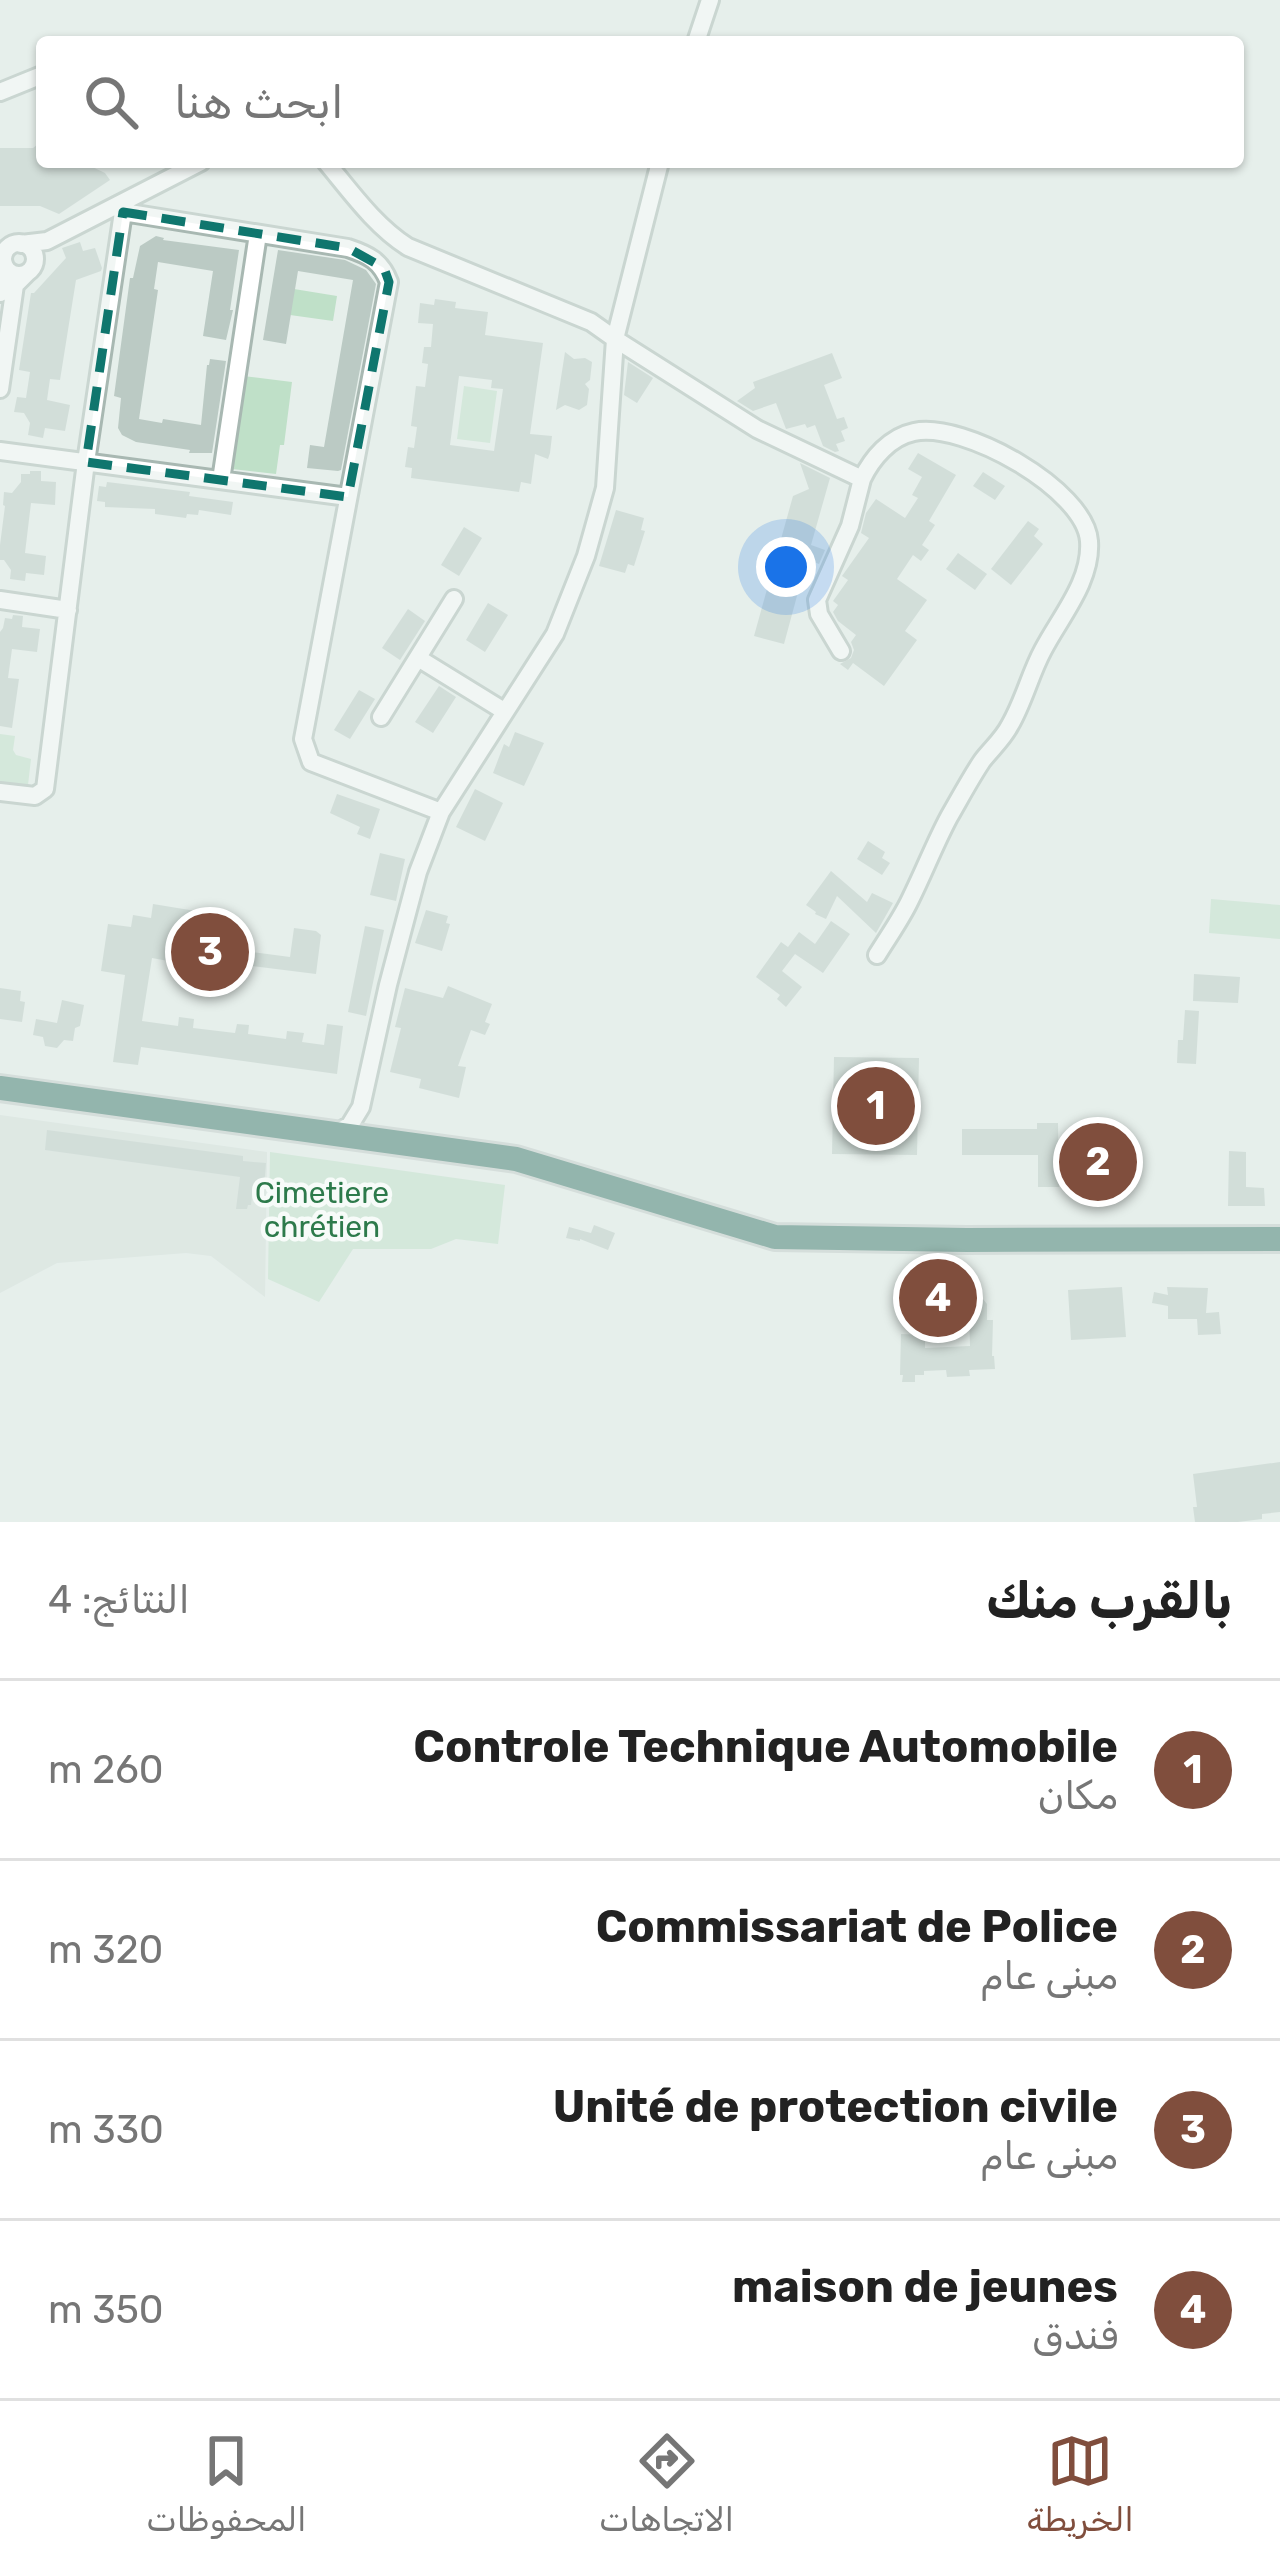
<!DOCTYPE html>
<html lang="ar">
<head>
<meta charset="utf-8">
<style>
	:root { --surface:#fff; --page:#f6f6f6; --text:#222; --muted:#767676; --line:#e0e0e0; --accent:#804e3d }
	body { margin:0; font-family:Rubik,Vazirmatn,sans-serif; background:var(--page); color:var(--text); direction:rtl }
	.you { position:absolute; left:786px; top:567px; width:42px; height:42px; margin:-30px; border:9px solid #fff; border-radius:50%; background:#1a73e8; box-shadow:0 0 0 18px #1a73e833 }
	.badge { display:grid; place-items:center; width:78px; height:78px; border-radius:50%; background:var(--accent); color:#fff; font-size:39px; font-weight:700 }
	.pin { position:absolute; translate:-50% -50%; border:6px solid #fff; box-shadow:0 3px 12px #0006 }
	.list { margin:0; padding:0; list-style:none }
	h2 { display:flex; justify-content:space-between; align-items:center; height:156px; margin:0; padding:0 48px; font-size:51px }
	h2 small { font-size:39px; font-weight:400; color:var(--muted) }
	.list li { display:grid; grid-template-columns:78px 1fr auto; gap:36px; align-items:center; box-sizing:border-box; height:180px; padding:0 48px; border-top:3px solid var(--line) }
	.list b { display:block; font-size:45px; white-space:nowrap }
	.list p { margin:0; font-size:39px; white-space:nowrap; color:var(--muted) }
	.list em { font-size:39px; font-style:normal; color:var(--muted) }
	.icon { flex:none; width:66px; height:66px; fill:none; stroke:currentColor; stroke-width:2; stroke-linecap:round; stroke-linejoin:round }
	.map { position:relative; flex:none; width:1280px; height:1522px; overflow:hidden; direction:ltr }
	.search { position:absolute; background:var(--surface); box-shadow:0 3px 9px #0004; left:36px; right:36px; top:36px; height:132px; display:flex; align-items:center; gap:30px; box-sizing:border-box; padding:0 42px; border-radius:12px; color:var(--muted); font-size:45px }
	.sheet { height:876px; background:var(--surface) }
	nav { display:flex; justify-content:space-around; align-items:center; box-sizing:border-box; height:168px; border-top:3px solid var(--line); background:var(--surface); font-size:33px; color:var(--muted) }
	nav a { display:grid; justify-items:center; gap:6px }
	nav .on { color:var(--accent) }
	.map>svg:first-child { display:block }
	.built { fill:#d4dfda }
	.green { fill:#bfe0c8 }
	.building { fill:#bbcac4; fill-rule:evenodd }
	.lines { fill:none; stroke-linecap:round; stroke-linejoin:round }
	.minor-casing { stroke:#a8b8b2; stroke-width:22 }
	.highway-casing { stroke:#c2cac8; stroke-width:30 }
	.minor { stroke:#fff; stroke-width:16 }
	.highway { stroke:#2f6f62; stroke-width:24 }
	.marked { fill:none; stroke:#0f766e; stroke-width:9; stroke-dasharray:24 15; stroke-linejoin:round }
	.labels { text-anchor:middle; dominant-baseline:central; stroke-width:9; stroke-linejoin:round; paint-order:stroke }
	.park-label { font-size:30px; fill:#2d7a4b; stroke:#f7fbf9 }
</style>
</head>
<body>
<div class="map">
<svg width="1280" height="1522" viewBox="0 0 1280 1522">
	<rect width="100%" height="100%" fill="#e6efeb"/>
	<path class="built" d="M0,1115L267,1152L265,1297L211,1256L186,1253L57,1263L0,1293Z"/>
	<path class="green" d="M294,289L337,296L333,321L290,315Z
		M243,376L292,382L284,445H280L276,474L232,469Z
		M464,386L497,391L490,443L457,439Z
		M0,734L15,736L13,750L16,755L31,759L28,785L0,784Z
		M1211,899L1280,905V939L1209,933Z
		M270,1152L505,1185L498,1244L456,1239L431,1249H353L319,1302L268,1279Z"/>
	<path class="building" d="M42,141V162H82L105,173L110,180L59,214L40,206H0V148H33Z
		M156,236L164,238L163,240L239,250L230,310H233L226,340L203,336L213,271L158,262L154,289L158,290L139,419L162,423L163,419L201,425L207,365H209L210,359L226,361L212,453H189L190,450L136,442L122,435L118,428L121,398L114,396L130,278H133L140,246Z
		M80,242L83,251L95,248L102,268L101,271L76,280L60,380L50,379L47,400L70,405L65,431L45,428L43,438L28,435L30,423L24,413L14,412L17,397L26,398L30,372L19,370L31,293H34L66,258L62,248Z
		M278,250L345,260L366,270L376,284L341,470L338,471L307,468L310,445L324,447L353,280L298,271L286,344L263,340Z
		M435,299L456,302L455,308L488,312L485,335L543,343L530,434L552,436L550,453L548,459L535,454L531,484L521,482L519,492L411,478L412,468L405,467L408,447L414,448L417,427L411,426L416,386L425,387L428,364L422,363L424,347H431L433,324L418,323L420,303L434,305ZM459,376L492,380L491,388L503,389L494,451L450,445Z
		M565,352L574,359L585,358L592,362L590,380L585,384L589,389L587,405L579,410L565,405L556,410Z
		M832,353L842,378L824,385L837,419L844,417L848,428L841,431L845,441L836,444L839,451L835,452L823,446L815,425L807,428L805,424L786,429L776,403L753,411L737,401L755,388L753,382Z
		M628,362L653,378L637,403L624,395Z
		M918,453L956,475L929,521L935,525L922,545L929,550L921,561L913,555L897,579L927,600L905,631L917,640L884,686L853,663L848,670L840,664L851,658L854,650L851,642L856,635L838,621L833,612L838,605L833,601L848,580L842,576L869,538L861,533L866,513L876,499L905,518L918,498L912,495L922,477L908,469Z
		M800,463L830,478L811,545L825,550L819,564L807,559L784,644L754,636L793,496L809,489Z
		M30,471H41V481L56,482L55,505L31,503L25,553L46,556L44,575L26,573L25,581L10,579L11,570L4,560H0V545L5,506L3,505L4,492L12,493L21,482V474H30Z
		M983,472L1005,486L995,500L973,486Z
		M107,482L190,492L189,496L233,502L231,515L199,510L198,515L187,514L186,518L155,514V509L105,507V502L97,501L99,486L106,487Z
		M616,510L644,518L641,530L645,531L634,566L628,564L625,573L599,566Z
		M1028,521L1039,529L1034,536L1043,544L1011,585L991,569Z
		M464,527L482,538L459,576L441,565Z
		M958,553L987,574L975,590L946,569Z
		M488,603L508,615L485,652L466,640Z
		M408,609L425,621L400,660L382,648Z
		M13,615L23,616L22,627L40,629L37,652L12,649L8,678L19,679L12,728L0,726V632L3,628L5,618L12,619Z
		M439,686L456,697L433,733L415,722Z
		M359,690L375,699L350,739L334,730Z
		M515,732L544,743L524,786L493,773L504,744L509,747Z
		M475,789L503,803L485,841L456,827Z
		M337,794L380,809L370,839L357,834L360,827L330,813Z
		M868,841L885,852L882,858L890,863L882,875L857,859Z
		M380,853L405,859L396,901L370,895Z
		M831,871L867,902L872,893L893,903L876,933L837,896L826,919L815,914L816,912L806,905Z
		M153,904L202,912L198,939L172,935L168,961L152,958L142,1021L178,1026L179,1017L194,1019L193,1028L235,1033L237,1024L249,1025L248,1034L286,1039L287,1031L304,1033L302,1042L324,1045L327,1024L343,1026L337,1074L141,1047L138,1065L113,1062L125,975L101,971L108,924L131,927L133,915L151,918Z
		M426,910L448,916L446,923L450,924L442,951L415,943Z
		M831,921L850,934L823,973L795,954L782,971L802,987L786,1007L777,999L780,995L756,977L781,942L788,947L799,932L815,944Z
		M365,926L384,930L366,1016L348,1012Z
		M294,928L316,931L321,935L316,974L228,963L229,949L290,957Z
		M1194,974L1240,977L1238,1003L1193,1001Z
		M448,986L492,1004L485,1022L490,1024L485,1035L471,1030L458,1066L466,1067L459,1098L419,1088L421,1079L390,1072L401,1028L395,1027L405,988L443,998Z
		M0,988L21,991L20,1001L25,1002L22,1022L0,1019Z
		M62,1000L84,1005L80,1026L75,1028L73,1041L64,1040L57,1048L45,1046L43,1037L33,1035L36,1019L57,1023Z
		M1185,1010L1199,1011L1196,1064L1177,1063L1178,1040H1183Z
		M834,1057L919,1058L917,1155L832,1154Z
		M1037,1123H1058L1059,1187H1038V1155H962V1129H1037Z
		M47,1130L243,1156V1161L266,1163L264,1187L253,1186L251,1205H248L247,1209H236L240,1177L45,1150Z
		M1229,1151L1246,1152V1187L1264,1188L1265,1206H1228Z
		M1084,1168H1117V1192H1084Z
		M594,1225L615,1233L608,1250L580,1239V1241L566,1238L569,1227L591,1233Z
		M914,1286L963,1288V1293H978L987,1304V1320H993L992,1356H994L995,1369L969,1370L970,1376L947,1377L946,1370L924,1371V1375H915V1382H902L903,1375H900L901,1334L925,1335V1348L970,1346L969,1311L913,1308Z
		M1122,1287L1126,1337L1071,1340L1068,1290Z
		M1167,1287L1208,1288L1206,1313L1219,1312L1221,1334L1198,1335L1197,1319H1168V1306L1152,1303L1154,1292L1168,1295Z
		M1280,1462V1512L1262,1514V1519L1238,1522H1195L1193,1507H1197L1193,1474Z"/>
	<g class="lines">
		<defs>
			<path id="minor" d="M696,42L710,0
				M0,92L42,75
				M326,162C351,192 375,226 408,247L591,322L615,339L605,488L586,556L555,634L441,812L418,872L388,985L361,1107L350,1125L337,1133
				M660,162L615,339L757,429L862,479L850,526L817,600L819,614L841,651
				M124,204L123,212L348,248C369,255 381,261 389,282L303,739L311,762L441,812
				M3 259a16 16 0 1 1 32 0a16 16 0 1 1-32 0Z
				M21,244L47,241L201,162
				M0,293L4,264
				M0,389L15,285L27,273
				M0,451L348,497
				M862,479C872,458 890,437 914,432C963,421 1085,489 1089,541C1092,581 1060,617 1043,650C1030,674 1024,701 1010,725C1003,739 991,749 982,761C970,779 960,798 949,817C935,843 924,872 910,900C901,919 888,937 877,955
				M221,480L258,234
				M0,600L68,610
				M418,658L504,711
				M381,717L454,599
				M0,792L35,796L45,789L86,462L123,212"/>
			<path id="highway" d="M0,1088L516,1159L775,1237L967,1240L1280,1239"/>
		</defs>
		<use href="#minor" class="minor-casing"/>
		<use href="#highway" class="highway-casing"/>
		<use href="#minor" class="minor"/>
		<use href="#highway" class="highway"/>
	</g>
	<path d="M0 0H1280V1522H0ZM123,212L348,248L384,268L389,282L348,497L86,462Z" fill="#e6efeb" fill-opacity=".55" fill-rule="evenodd"/>
	<path class="marked" d="M123,212L348,248L384,268L389,282L348,497L86,462Z"/>
	<g class="labels">
		<g class="park-label">
			<text x="322" y="1193">Cimetiere<tspan x="322" dy="34">chrétien</tspan></text>
		</g>
	</g>
</svg>
<div class="you"></div>
<div class="pin badge" style="left:876px;top:1106px">1</div>
<div class="pin badge" style="left:1098px;top:1162px">2</div>
<div class="pin badge" style="left:210px;top:952px">3</div>
<div class="pin badge" style="left:938px;top:1298px">4</div>
<div class="search"><svg class="icon" aria-label="search" viewBox="0 0 24 24"><circle cx="10" cy="10" r="6"/><path d="M15 15l6 6"/></svg>ابحث هنا</div>
</div>
<section class="sheet">
<h2>بالقرب منك<small>النتائج: 4</small></h2>
<ul class="list">
<li><span class="badge">1</span><div><b>Controle Technique Automobile</b><p>مكان</p></div><em>260 m</em></li>
<li><span class="badge">2</span><div><b>Commissariat de Police</b><p>مبنى عام</p></div><em>320 m</em></li>
<li><span class="badge">3</span><div><b>Unité de protection civile</b><p>مبنى عام</p></div><em>330 m</em></li>
<li><span class="badge">4</span><div><b>maison de jeunes</b><p>فندق</p></div><em>350 m</em></li>
</ul>
</section>
<nav>
<a class="on"><svg class="icon" aria-label="map" viewBox="0 0 24 24"><path d="M3 6l6-2 6 2 6-2v14l-6 2-6-2-6 2zM9 4v14M15 6v14"/></svg>الخريطة</a>
<a><svg class="icon" aria-label="directions" viewBox="0 0 24 24"><path d="M12 3l9 9-9 9-9-9zM9 14v-3h6M13 9l2 2-2 2"/></svg>الاتجاهات</a>
<a><svg class="icon" aria-label="saved" viewBox="0 0 24 24"><path d="M7 4h10v16l-5-4-5 4z"/></svg>المحفوظات</a>
</nav>
</body>
</html>
